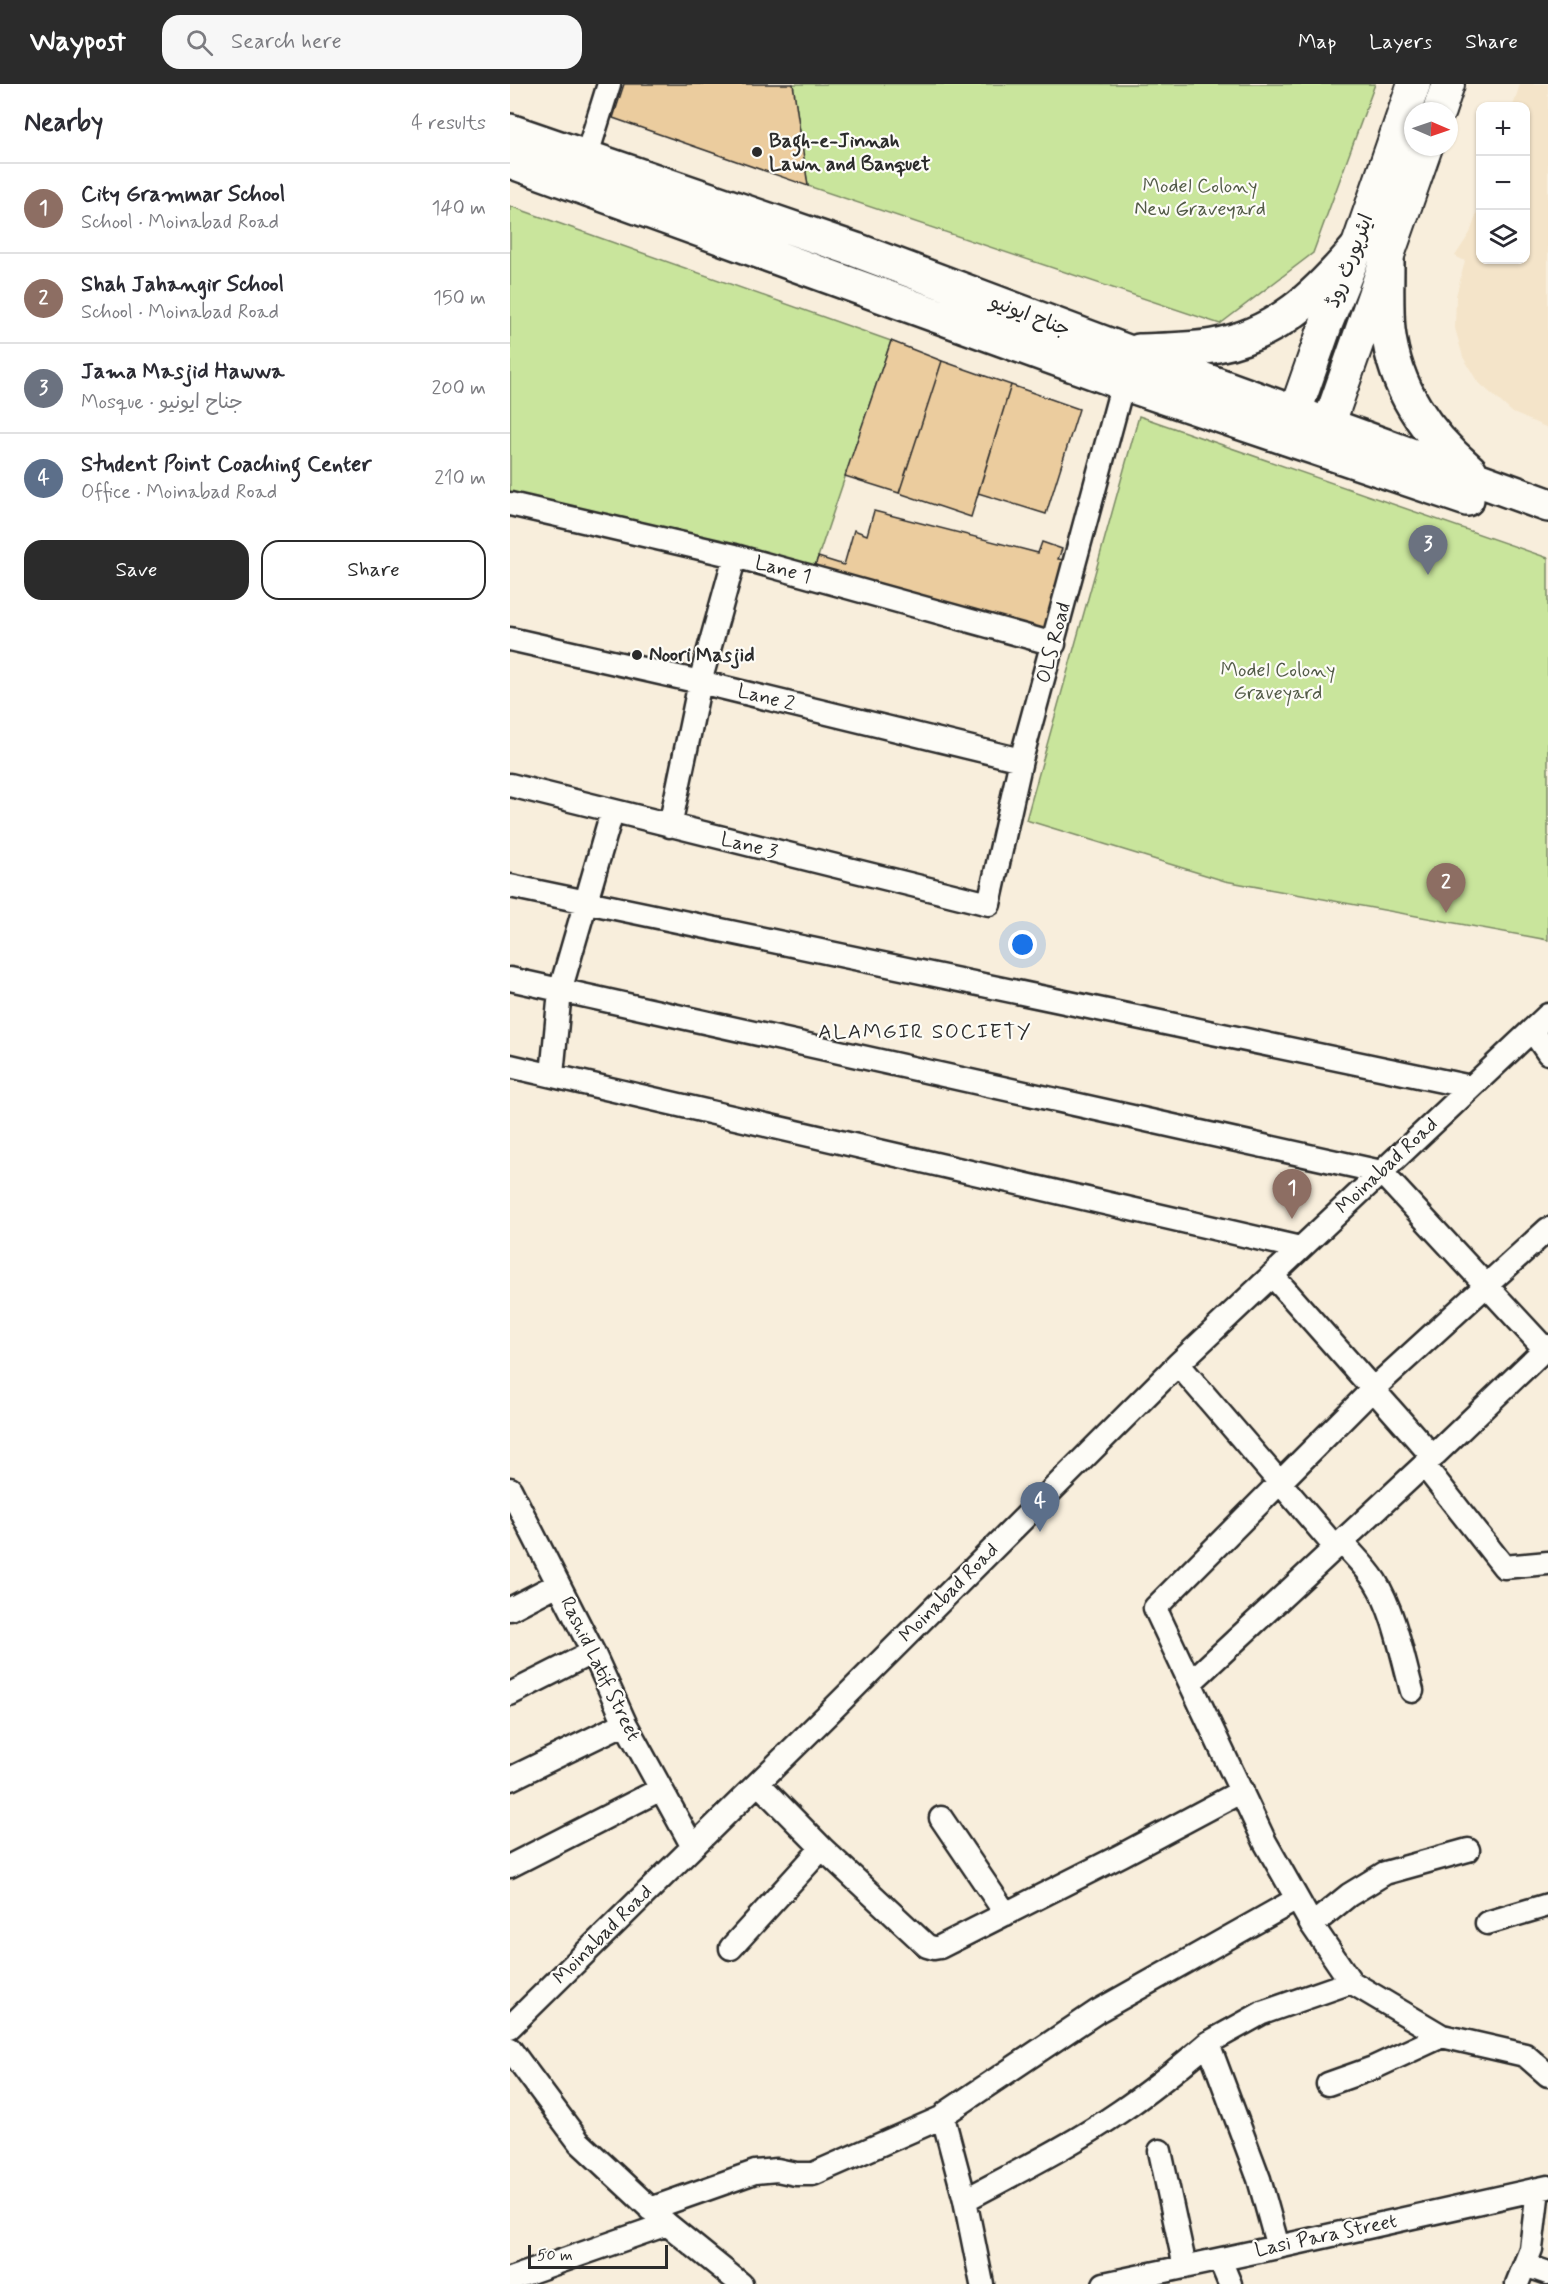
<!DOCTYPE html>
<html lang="en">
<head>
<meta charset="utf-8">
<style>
	:root { --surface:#fff; --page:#f7f7f7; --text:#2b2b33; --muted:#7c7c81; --line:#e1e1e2; --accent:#2b2b2b }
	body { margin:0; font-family:Mynerve,"Playpen Sans Arabic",sans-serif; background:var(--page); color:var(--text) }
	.controls { position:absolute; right:18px; top:18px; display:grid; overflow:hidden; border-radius:12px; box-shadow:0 2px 4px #0004 }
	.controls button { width:54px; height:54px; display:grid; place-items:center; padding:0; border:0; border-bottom:2px solid var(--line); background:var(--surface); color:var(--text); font:30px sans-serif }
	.compass { position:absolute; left:894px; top:18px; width:54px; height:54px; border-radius:50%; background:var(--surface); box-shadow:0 2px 4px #0004; rotate:92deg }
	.scale { position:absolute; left:18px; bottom:15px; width:140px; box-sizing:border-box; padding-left:6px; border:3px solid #2b2b2b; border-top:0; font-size:16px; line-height:21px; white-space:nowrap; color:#2b2b2b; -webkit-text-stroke:4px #fdfcf7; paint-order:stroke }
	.you { position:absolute; left:513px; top:861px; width:21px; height:21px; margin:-15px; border:4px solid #fff; border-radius:50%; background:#1a73e8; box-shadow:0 0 0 9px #1a73e833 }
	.badge { display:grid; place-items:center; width:39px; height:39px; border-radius:50%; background:var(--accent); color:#fff; font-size:20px; font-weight:700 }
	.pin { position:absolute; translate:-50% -50px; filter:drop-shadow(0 2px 3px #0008) }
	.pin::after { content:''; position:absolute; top:32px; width:21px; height:18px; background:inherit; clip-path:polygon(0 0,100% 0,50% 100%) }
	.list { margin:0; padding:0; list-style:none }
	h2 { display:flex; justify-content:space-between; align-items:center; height:78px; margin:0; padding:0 24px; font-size:26px }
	h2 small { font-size:20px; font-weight:400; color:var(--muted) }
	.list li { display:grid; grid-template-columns:39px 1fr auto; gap:18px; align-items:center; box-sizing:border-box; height:90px; padding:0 24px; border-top:2px solid var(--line) }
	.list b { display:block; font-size:22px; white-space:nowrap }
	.list p { margin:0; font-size:20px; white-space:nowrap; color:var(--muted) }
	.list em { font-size:20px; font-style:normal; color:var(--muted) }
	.actions { display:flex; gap:12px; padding:18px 24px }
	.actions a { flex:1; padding:14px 0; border:2px solid var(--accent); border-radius:18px; text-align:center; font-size:21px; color:var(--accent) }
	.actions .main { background:var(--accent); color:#fff }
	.icon { flex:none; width:33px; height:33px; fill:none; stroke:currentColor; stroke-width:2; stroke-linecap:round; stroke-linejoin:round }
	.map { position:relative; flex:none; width:1038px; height:2200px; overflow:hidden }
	header { display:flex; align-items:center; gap:36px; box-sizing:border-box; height:84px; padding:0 30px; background:var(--accent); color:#fff }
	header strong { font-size:28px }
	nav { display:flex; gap:33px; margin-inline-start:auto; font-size:21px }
	.search { width:420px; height:54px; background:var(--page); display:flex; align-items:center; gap:15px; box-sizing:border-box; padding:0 21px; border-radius:18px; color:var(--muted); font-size:22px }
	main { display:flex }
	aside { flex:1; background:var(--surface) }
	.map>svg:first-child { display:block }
	.built { fill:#f4e4c9 }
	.green { fill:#c9e59c; stroke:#7a8864; stroke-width:1.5 }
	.building { fill:#ebcc9e; stroke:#2b2b2b; stroke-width:1.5 }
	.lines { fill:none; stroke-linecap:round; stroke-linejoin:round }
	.street-casing { stroke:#2b2b2b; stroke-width:27 }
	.secondary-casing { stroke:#2b2b2b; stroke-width:36 }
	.highway-casing { stroke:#2b2b2b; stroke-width:38 }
	.street { stroke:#fdfcf7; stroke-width:22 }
	.secondary { stroke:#fdfcf7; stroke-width:32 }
	.highway { stroke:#fdfcf7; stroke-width:33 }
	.poi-dot { fill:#2b2b2b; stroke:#fdfcf7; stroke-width:2 }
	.labels { text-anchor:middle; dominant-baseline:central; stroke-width:4.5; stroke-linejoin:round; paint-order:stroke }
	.poi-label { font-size:20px; font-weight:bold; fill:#2b2b2b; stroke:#fdfcf7; text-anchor:start }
	.park-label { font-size:20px; fill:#525a47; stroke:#fdfcf7 }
	.street-label { font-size:20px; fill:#2b2b2b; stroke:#fdfcf7 }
	.neighbourhood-label { font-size:21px; letter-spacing:1.5px; fill:#2b2b2b; stroke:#fdfcf7 }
</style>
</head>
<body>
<header>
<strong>Waypost</strong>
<div class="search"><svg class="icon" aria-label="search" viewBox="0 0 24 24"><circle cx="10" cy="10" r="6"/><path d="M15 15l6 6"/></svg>Search here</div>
<nav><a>Map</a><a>Layers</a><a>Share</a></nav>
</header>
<main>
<aside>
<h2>Nearby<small>4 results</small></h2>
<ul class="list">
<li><span class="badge" style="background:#8d6e63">1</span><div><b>City Grammar School</b><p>School · Moinabad Road</p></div><em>140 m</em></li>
<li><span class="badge" style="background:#8d6e63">2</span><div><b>Shah Jahangir School</b><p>School · Moinabad Road</p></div><em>150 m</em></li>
<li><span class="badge" style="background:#6b7280">3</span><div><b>Jama Masjid Hawwa</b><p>Mosque · جناح ایونیو</p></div><em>200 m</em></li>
<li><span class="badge" style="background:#5c6f8a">4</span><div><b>Student Point Coaching Center</b><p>Office · Moinabad Road</p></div><em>210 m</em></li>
</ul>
<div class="actions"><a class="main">Save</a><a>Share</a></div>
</aside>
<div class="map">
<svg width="1038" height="2200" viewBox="0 0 1038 2200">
	<rect width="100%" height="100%" fill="#f8eedc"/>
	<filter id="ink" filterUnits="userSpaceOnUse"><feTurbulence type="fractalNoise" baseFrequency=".0167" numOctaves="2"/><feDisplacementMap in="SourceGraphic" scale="12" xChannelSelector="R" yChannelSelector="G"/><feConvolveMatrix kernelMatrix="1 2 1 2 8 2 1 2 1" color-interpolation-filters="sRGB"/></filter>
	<g filter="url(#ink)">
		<path class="built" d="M1010,0H1038V344L1003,329L967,297L953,273L945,244L946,212L955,177L945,172L960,149L970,120V176H1016V22H1003Z"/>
		<path class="green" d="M283,0H865L803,169L710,240L298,102Z
			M0,122L381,257L304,485L0,411Z
			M629,332L1038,474V856L715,797L516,736Z"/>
		<path class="building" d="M114,0H283L298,102L103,34Z
			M381,257L432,277L389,409L335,392Z
			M432,277L501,301L461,433L389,409Z
			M501,301L569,325L536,430L468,409Z
			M364,427L528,469L532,458L552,465L548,475L554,476L535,547L304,485L308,473L334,481L344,446L357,451Z"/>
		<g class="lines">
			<defs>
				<path id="street" d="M76,74L99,0
					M0,420L225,472L544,560
					M0,555L190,598L511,676
					M0,701L479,820L511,676L613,299
					M160,742L190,598L225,472
					M0,802L961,1003
					M0,895L871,1088L1035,1265
					M1022,946L1038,969
					M0,982L790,1164
					M42,991L50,907L102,728
					M762,1191L923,1373
					M668,1280L826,1464
					M914,1381L994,1483L1038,1479
					M0,1405L83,1568L115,1639L183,1763
					M832,1458C843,1471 856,1483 865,1497C885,1529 892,1572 902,1607
					M0,1525L48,1500
					M681,1598L914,1381L1038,1262
					M0,1610L83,1568
					M0,1695L115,1639
					M248,1699L312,1764L417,1862L424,1864L430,1863L612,1771L732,1707
					M431,1734L496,1830
					M0,1782L151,1705
					M977,1839L1038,1821
					M802,1841L839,1811L875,1789L958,1766
					M221,1864L312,1764
					M0,1943L316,1632L668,1280L1038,931
					M932,1952L841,1898L802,1841L755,1758L645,1524L863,1305L1038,1145
					M0,1965L69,2058L157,2140L231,2200
					M818,2000L863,1984L932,1952L1015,1971L1038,1991
					M433,2033L455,2116L472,2200
					M650,2067L675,2183
					M455,2116C507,2088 562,2061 611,2027C642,2006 670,1983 698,1959
					M140,2125L245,2088L267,2086L286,2090H303L433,2033L436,2029L588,1927L787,1815
					M768,2163L749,2095L698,1959L752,1929L841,1898
					M710,2176L720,2200
					M1015,2181L1038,2189
					M0,2195L157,2140
					M594,2200L768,2163L1038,2103
					M1007,2200L1021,2165L1028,2105"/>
				<path id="secondary" d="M929,27L938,0
					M818,342L916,63
					M776,354L816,240L847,164L904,0"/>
				<path id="highway" d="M0,47L346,166L615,267L1038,421
					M0,77L613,299L957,415
					M877,176C877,199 876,223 878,246C885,305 916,349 960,387
					M629,267C653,266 679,266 703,262C768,250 806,212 847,164"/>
			</defs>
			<use href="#street" class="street-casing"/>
			<use href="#secondary" class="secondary-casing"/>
			<use href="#highway" class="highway-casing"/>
			<use href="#street" class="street"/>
			<use href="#secondary" class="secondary"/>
			<use href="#highway" class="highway"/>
		</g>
	</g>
	<g class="poi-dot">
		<circle cx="247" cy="68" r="6"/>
		<circle cx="127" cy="571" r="6"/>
	</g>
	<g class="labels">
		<g class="poi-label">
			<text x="259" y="57">Bagh-e-Jinnah<tspan x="259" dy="23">Lawn and Banquet</tspan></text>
			<text x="139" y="571">Noori Masjid</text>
		</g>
		<g class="park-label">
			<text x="690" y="102">Model Colony<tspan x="690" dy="23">New Graveyard</tspan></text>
			<text x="768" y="586">Model Colony<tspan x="768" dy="23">Graveyard</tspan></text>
		</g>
		<g class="street-label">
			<text transform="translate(840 177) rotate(-69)">ایئرپورٹ روڈ</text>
			<text transform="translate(520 232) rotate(21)">جناح ایونیو</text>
			<text transform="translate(273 486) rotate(15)">Lane 1</text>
			<text transform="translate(544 559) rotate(-75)">OLS Road</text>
			<text transform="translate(256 614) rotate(14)">Lane 2</text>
			<text transform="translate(239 762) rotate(14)">Lane 3</text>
			<text transform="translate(877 1082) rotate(-43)">Moinabad Road</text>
			<text transform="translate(439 1509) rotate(-45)">Moinabad Road</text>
			<text transform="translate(90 1585) rotate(64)">Rashid Latif Street</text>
			<text transform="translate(93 1851) rotate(-45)">Moinabad Road</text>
			<text transform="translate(816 2152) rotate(-12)">Lasi Para Street</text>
		</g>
		<g class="neighbourhood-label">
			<text x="415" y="948">ALAMGIR SOCIETY</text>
		</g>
	</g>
</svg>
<div class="controls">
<button>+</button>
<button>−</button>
<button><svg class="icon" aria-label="layers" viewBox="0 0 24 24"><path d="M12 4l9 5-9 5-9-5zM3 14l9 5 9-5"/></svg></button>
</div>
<svg class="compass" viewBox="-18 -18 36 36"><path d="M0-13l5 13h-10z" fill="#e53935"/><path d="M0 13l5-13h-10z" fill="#7c7c81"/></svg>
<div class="scale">50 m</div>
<div class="you"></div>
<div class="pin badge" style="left:782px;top:1135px;background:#8d6e63">1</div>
<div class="pin badge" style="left:936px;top:829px;background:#8d6e63">2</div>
<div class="pin badge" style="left:918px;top:491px;background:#6b7280">3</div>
<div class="pin badge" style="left:530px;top:1448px;background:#5c6f8a">4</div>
</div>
</main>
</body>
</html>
